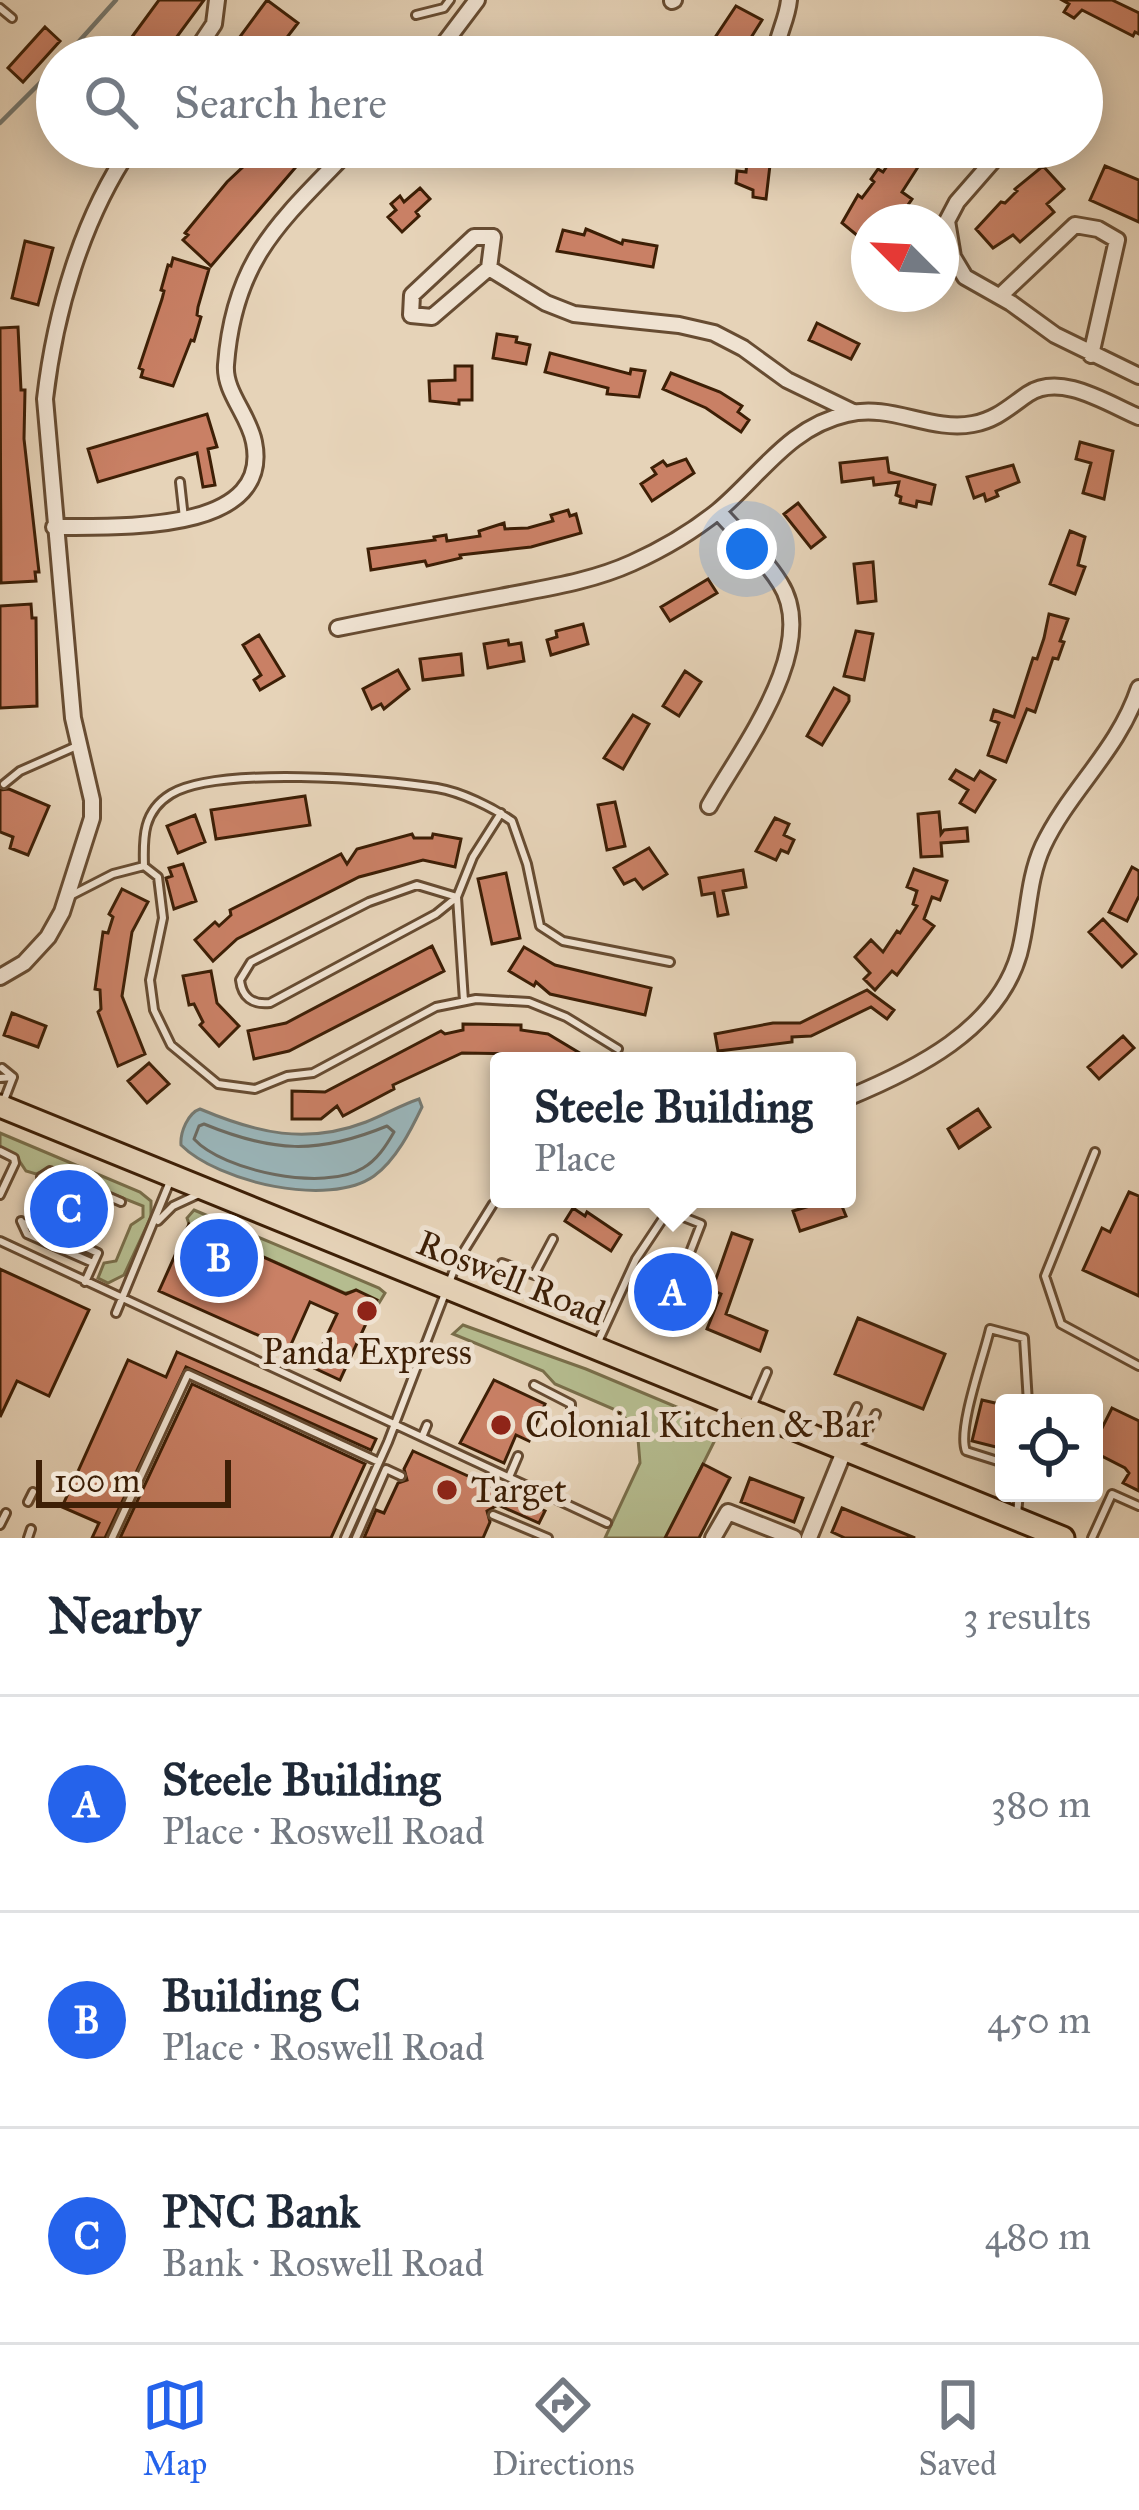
<!DOCTYPE html>
<html lang="en">
<head>
<meta charset="utf-8">
<style>
	:root { --surface:#fff; --page:#f2f2f3; --text:#1f2937; --muted:#747a83; --line:#e0e1e3; --accent:#2563eb }
	body { margin:0; font-family:"IM FELL Great Primer",serif; background:var(--page); color:var(--text) }
	.controls { position:absolute; right:36px; bottom:36px; display:grid; overflow:hidden; border-radius:12px; box-shadow:0 6px 30px #0003 }
	.controls button { width:108px; height:108px; display:grid; place-items:center; padding:0; border:0; border-bottom:3px solid var(--line); background:var(--surface); color:var(--text); font:60px sans-serif }
	.compass { position:absolute; left:851px; top:204px; width:108px; height:108px; border-radius:50%; background:var(--surface); box-shadow:0 6px 30px #0003; rotate:294deg }
	.scale { position:absolute; left:36px; bottom:30px; width:195px; box-sizing:border-box; padding-left:12px; border:6px solid #3d1f06; border-top:0; font-size:33px; line-height:42px; white-space:nowrap; color:#3d1f06; -webkit-text-stroke:9px #efe2d1; paint-order:stroke }
	.you { position:absolute; left:747px; top:549px; width:42px; height:42px; margin:-30px; border:9px solid #fff; border-radius:50%; background:#1a73e8; box-shadow:0 0 0 18px #1a73e833 }
	.badge { display:grid; place-items:center; width:78px; height:78px; border-radius:50%; background:var(--accent); color:#fff; font-size:39px; font-weight:700 }
	.pin { position:absolute; translate:-50% -50%; border:6px solid #fff; box-shadow:0 3px 12px #0006 }
	.popup { position:absolute; left:490px; top:1052px; width:366px; height:156px; box-sizing:border-box; display:grid; place-content:center; border-radius:12px; background:var(--surface); filter:drop-shadow(0 3px 9px #0005); font-size:39px; white-space:nowrap; color:var(--muted) }
	.popup b { font-size:45px; color:var(--text) }
	.popup::after { content:''; position:absolute; left:50%; top:100%; margin-left:-24px; border:24px solid transparent; border-top-color:var(--surface) }
	.list { margin:0; padding:0; list-style:none }
	h2 { display:flex; justify-content:space-between; align-items:center; height:156px; margin:0; padding:0 48px; font-size:51px }
	h2 small { font-size:39px; font-weight:400; color:var(--muted) }
	.list li { display:grid; grid-template-columns:78px 1fr auto; gap:36px; align-items:center; box-sizing:border-box; height:216px; padding:0 48px; border-top:3px solid var(--line) }
	.list b { display:block; font-size:45px; white-space:nowrap }
	.list p { margin:0; font-size:39px; white-space:nowrap; color:var(--muted) }
	.list em { font-size:39px; font-style:normal; color:var(--muted) }
	.icon { flex:none; width:66px; height:66px; fill:none; stroke:currentColor; stroke-width:2; stroke-linecap:round; stroke-linejoin:round }
	.map { position:relative; flex:none; width:1139px; height:1538px; overflow:hidden }
	.search { position:absolute; background:var(--surface); box-shadow:0 6px 30px #0003; left:36px; right:36px; top:36px; height:132px; display:flex; align-items:center; gap:30px; box-sizing:border-box; padding:0 42px; border-radius:66px; color:var(--muted); font-size:45px }
	.sheet { height:804px; background:var(--surface) }
	nav { display:flex; justify-content:space-around; align-items:center; box-sizing:border-box; height:168px; border-top:3px solid var(--line); background:var(--surface); font-size:33px; color:var(--muted) }
	nav a { display:grid; justify-items:center; gap:6px }
	nav .on { color:var(--accent) }
	.map>svg:first-child { display:block }
	.green { fill:#b5bc8f; stroke:#796e4a; stroke-width:3 }
	.water { fill:#9ab5b9; stroke:#757971; stroke-width:3 }
	.lines { fill:none; stroke-linecap:round; stroke-linejoin:round }
	.shore { stroke:#6c6a60; stroke-width:3 }
	.stream { stroke:#757971; stroke-width:4.5 }
	.building { fill:#c98065; stroke:#3d1f06; stroke-width:3 }
	.lane-casing { stroke:#674c32; stroke-width:12 }
	.street-casing { stroke:#674c32; stroke-width:20 }
	.primary-casing { stroke:#3d1f06; stroke-width:27 }
	.lane { stroke:#efe2d1; stroke-width:6 }
	.street { stroke:#efe2d1; stroke-width:14 }
	.primary { stroke:#e6d3b8; stroke-width:21 }
	.poi-dot { fill:#8f2418; stroke:#efe2d1; stroke-width:4.5 }
	.labels { text-anchor:middle; dominant-baseline:central; stroke-width:10; stroke-linejoin:round; paint-order:stroke }
	.street-label { font-size:36px; fill:#3d1f06; stroke:#efe2d1 }
	.poi-label { font-size:36px; fill:#3d1f06; stroke:#efe2d1; text-anchor:start }
</style>
</head>
<body>
<div class="map">
<svg width="1139" height="1538" viewBox="0 0 1139 1538">
	<rect width="100%" height="100%" fill="#e6d3b8"/>
	<filter id="stains"><feTurbulence type="fractalNoise" baseFrequency=".00167" numOctaves="4"/><feColorMatrix values="0 0 0 0 .2 0 0 0 0 .09 0 0 0 0 .02 0 0 0 .5 -.17"/></filter>
	<radialGradient id="worn" r=".72"><stop offset=".6" stop-color="#630" stop-opacity="0"/><stop offset="1" stop-color="#630" stop-opacity=".3"/></radialGradient>
	<path class="green" d="M0,1133L140,1192L151,1201V1217L124,1275L108,1283L98,1278L104,1263L116,1261L131,1225L143,1217V1206L50,1169L36,1174L26,1171L16,1156L0,1148Z
		M194,1210L379,1288L385,1293L379,1303L357,1291L345,1293L189,1224L187,1218Z
		M463,1325L586,1369L722,1426L666,1538H605L640,1463L638,1439L628,1421L618,1411L555,1384L543,1371L453,1334Z"/>
	<path class="water" d="M419,1099L422,1107C411,1130 396,1160 374,1176C329,1208 218,1182 181,1145C180,1132 188,1113 200,1109C257,1133 306,1145 366,1122C384,1115 401,1105 419,1099Z"/>
	<g class="lines">
		<path class="shore" d="M204,1124C272,1152 317,1155 387,1126L394,1132C386,1146 377,1160 363,1168C324,1192 223,1171 194,1139L199,1126Z"/>
		<path class="stream" d="M65,57L116,0
			M0,123L57,66"/>
	</g>
	<path class="building" d="M159,0H204L162,57H143L126,45Z
		M267,0L298,23L272,57H225Z
		M1062,0H1112L1139,13V34L1135,32L1133,36L1082,10L1074,18L1064,12L1069,4Z
		M736,6L762,20L747,44L754,49L749,57H702Z
		M45,27L60,41L23,82L8,68Z
		M264,147H313L211,266L183,240L188,235L185,233L227,182Z
		M896,153L918,167L902,192L912,199L896,222H869L864,241L842,223L858,195L862,198L874,182L871,179L878,169L883,172Z
		M747,162L770,165L766,199L753,197V190L736,183L737,171L746,172Z
		M1043,166L1064,189L1047,204L1054,212L1020,242L1013,235L993,248L976,229L1001,202L1005,203L1017,191L1015,189Z
		M1105,166L1139,180V222L1090,200Z
		M420,188L430,199L416,212L419,216L402,232L388,217L396,210L391,204L400,196L404,202Z
		M586,229L622,244L623,240L657,246L653,267L557,251L563,230L584,235Z
		M25,241L53,248L38,305L12,298Z
		M173,258L209,269L198,307L197,315L201,317L194,341L191,340L173,386L141,377L143,370L139,368L162,299L164,291L161,290L168,265L171,266Z
		M817,323L859,344L851,359L809,340Z
		M18,327L21,390H25L24,439L39,572H35L36,581L1,583L0,328Z
		M497,334L517,337L516,342L530,345L526,364L493,358Z
		M550,353L630,374L631,369L645,371L639,397L607,394L608,388L545,372Z
		M455,366H472V400H459V404L430,401L429,381L455,380Z
		M671,373L720,392L742,406L738,412L749,420L741,432L706,408L663,389Z
		M207,414L217,447L208,449L215,485L203,487L197,453L98,482L88,449Z
		M1080,442L1113,451L1104,499L1083,493L1091,463L1076,459Z
		M887,458L889,472L935,485L931,504L917,501L916,507L900,503L901,497L896,495L899,482L874,485L873,478L842,482L840,463Z
		M686,459L694,473L652,501L641,484L656,474L652,468L663,461L667,466Z
		M1013,465L1019,482L996,491L998,496L986,501L984,494L974,498L967,477Z
		M798,503L825,537L811,548L784,514Z
		M568,510L570,516L576,514L581,533L531,547L460,555L461,558L427,566L425,561L371,570L368,549L435,540L434,537L446,535L447,541L480,536L479,531L504,523L505,529L528,528L553,521L551,515Z
		M1070,531L1085,537L1078,565L1085,567L1075,594L1050,584Z
		M873,562L876,601L858,603L854,564Z
		M708,579L717,593L670,621L661,607Z
		M31,604L32,618H36L37,706L0,708V606Z
		M1049,614L1068,619L1060,641L1064,642L1058,659L1053,658L1035,712L1027,709L1006,762L988,755L999,723L991,720L994,710L1014,717L1033,658L1037,659L1044,638Z
		M583,624L588,644L551,655L547,640L557,637L556,631Z
		M856,631L873,634L864,680L844,676Z
		M259,635L284,676L260,690L254,680L261,675L243,645Z
		M508,640L509,645L521,643L524,661L488,668L484,644Z
		M461,654L463,675L423,680L420,659Z
		M398,670L409,689L384,709L381,704L372,709L363,689Z
		M685,671L701,682L679,716L663,706Z
		M834,688L849,696V701L822,745L807,736Z
		M633,715L649,724L623,769L604,758Z
		M956,770L974,780L980,771L995,780L975,812L960,803L968,790L950,779Z
		M9,789L49,806L28,855L10,848L13,837L0,832V790Z
		M305,796L310,825L216,839L211,810Z
		M615,802L625,846L607,850L598,805Z
		M939,812L941,834L944,830L967,828L968,841L941,843L942,856L921,857L918,814Z
		M195,815L205,842L178,853L167,826Z
		M775,818L789,824L784,835L794,840L788,853L781,850L776,860L756,851Z
		M412,834L414,838H432L433,834L461,839L455,867L423,860L359,877L237,939L213,961L195,940L215,922L219,926L231,915L230,910L341,854L347,864L357,849Z
		M649,848L667,874L643,889L635,879L624,884L614,868Z
		M183,864L196,901L174,909L166,878L172,876L169,868Z
		M1132,867L1139,871V896L1127,921L1109,912Z
		M914,869L947,881L940,900L932,897L924,919L934,926L897,975L892,971L875,990L864,979L870,973L855,957L871,940L883,952L897,931L900,933L917,906L913,904L917,891L907,887Z
		M743,870L746,887L723,891L728,914L718,916L714,893L702,895L699,878Z
		M506,873L520,938L492,944L478,879Z
		M122,889L148,902L132,932L122,996L145,1054L118,1066L98,1012L101,1009L100,990L95,989L103,932L108,933L113,917L109,914Z
		M1103,919L1136,954L1122,967L1089,932Z
		M432,946L444,971L289,1051L254,1059L248,1031L286,1023Z
		M524,947L555,965L651,988L645,1015L550,994L536,982L534,986L509,971Z
		M211,971L217,1003L239,1026L219,1046L200,1025L203,1022L194,1004L189,1005L183,976Z
		M867,990L894,1010L887,1019L871,1007L811,1036L792,1037V1042L718,1051L715,1034L773,1023H800Z
		M12,1013L46,1026L38,1047L4,1035Z
		M463,1024L521,1025V1030L548,1034L593,1061H539L527,1054L462,1053L393,1085L394,1089L343,1116L337,1106L321,1119H292V1091L325,1092L441,1031L445,1034L463,1030Z
		M1123,1036L1134,1048L1099,1079L1088,1067Z
		M149,1063L169,1084L147,1103L128,1081Z
		M978,1109L990,1127L959,1148L948,1129Z
		M51,1183L100,1202L86,1236L78,1232L69,1237L67,1243L56,1238L55,1224L38,1216Z
		M1129,1192L1139,1196V1296L1083,1270L1102,1228L1110,1232Z
		M833,1199H839L846,1216L800,1231L793,1211Z
		M573,1208L585,1216L587,1212L621,1235L611,1251L565,1221Z
		M189,1224L346,1294L356,1290L377,1300L340,1380L312,1367L337,1314L310,1302L289,1349L159,1291Z
		M732,1233L752,1240L726,1314L767,1331L760,1351L707,1329L721,1294L712,1290Z
		M663,1264L700,1276L684,1320L647,1307Z
		M0,1269L89,1310L49,1396L17,1381L0,1417Z
		M858,1318L945,1354L923,1409L835,1374Z
		M177,1352L376,1439L371,1450L186,1367L105,1538H92L99,1523L62,1507L128,1360L166,1377Z
		M494,1380L545,1404L529,1441L516,1435L504,1463L460,1443Z
		M192,1384L365,1464L331,1538H120Z
		M982,1400L1004,1405V1449L972,1441Z
		M1112,1408L1139,1421V1491L1123,1483L1129,1473L1125,1468L1094,1452V1444Z
		M413,1451L545,1511L539,1523L498,1505L487,1511L490,1522L483,1538H364L376,1510L384,1513L398,1483L407,1480L404,1469Z
		M703,1464L730,1478L699,1538H665Z
		M750,1478L803,1498L794,1522L741,1502Z
		M842,1508L915,1538H845L832,1532Z"/>
	<g class="lines">
		<defs>
			<path id="lane" d="M0,8L12,18
				M416,15L444,8L450,0
				M169,147L178,154
				M180,482L184,518
				M4,784L20,771L79,745
				M144,866L158,877L163,918L150,980L154,1010L171,1045L218,1084L255,1089L287,1076L313,1073L436,1007L476,999L529,1002L566,1017L618,1049
				M417,885L457,897L436,914L270,1003C252,1005 242,997 240,980L251,962L369,902Z
				M70,896L113,874L144,866C143,837 143,811 171,794C218,766 381,779 437,788C461,792 492,807 512,821L527,864L540,926L563,941L670,962
				M464,1001L457,897L473,857L501,813
				M2,1068L13,1077L3,1103
				M0,1078L13,1077
				M0,1151L14,1158L15,1163L0,1195
				M1095,1152L1045,1276L1061,1324L1139,1366
				M41,1177L50,1171L121,1202
				M21,1221L27,1234L93,1263
				M158,1221L173,1206L201,1193
				M24,1223L51,1233
				M0,1241L607,1523
				M74,1242L98,1253L85,1282
				M502,1263L534,1275L553,1239
				M116,1313L171,1179
				M597,1344L636,1259L668,1211L701,1224L689,1255
				M534,1385L571,1404V1415
				M752,1407L767,1372
				M422,1437L427,1425
				M853,1444L863,1439L876,1414
				M845,1446L846,1430L857,1407
				M1004,1463L966,1451C957,1429 984,1356 990,1329L1024,1338L1028,1403
				M509,1477L518,1456
				M28,1502L33,1492
				M1017,1514L1019,1493
				M493,1515L548,1538
				M0,1525L6,1513
				M28,1538L31,1529
				M112,1538L188,1374L379,1462
				M345,1538L388,1442L457,1262L493,1204
				M356,1538L386,1469L401,1476
				M1092,1538L1112,1494L1139,1506"/>
			<path id="street" d="M672,1L674,0
				M192,57L214,24L217,0
				M434,57L477,0
				M775,57C776,37 787,21 789,0
				M1005,147L957,202L947,221L953,257L965,277L1011,303L1055,335L1139,376
				M489,268L493,237H474L412,295L411,315L432,317L489,268L546,303L574,314L679,325L714,333L743,348L787,380L853,412
				M1000,296L1075,225L1098,229L1117,240L1091,355
				M54,527C112,526 273,536 254,442C249,415 224,392 226,365C234,257 282,220 352,147
				M338,628C392,617 446,607 500,597C545,588 590,582 632,563C663,549 692,532 718,511C761,475 789,427 847,414C891,403 930,432 973,424C996,420 1009,407 1028,394C1061,372 1108,404 1139,417
				M709,806C741,749 821,647 780,583C764,557 738,534 718,511
				M0,977L24,963L48,937L62,912L92,818V800L73,718L45,399C55,312 82,219 131,147
				M847,1098C915,1070 997,1030 1019,954C1029,918 1027,881 1043,846C1070,789 1118,751 1139,688
				M713,1538L728,1512L794,1538
				M809,1538L845,1449"/>
			<path id="primary" d="M0,1106L1063,1538"/>
		</defs>
		<use href="#lane" class="lane-casing"/>
		<use href="#street" class="street-casing"/>
		<use href="#primary" class="primary-casing"/>
		<use href="#lane" class="lane"/>
		<use href="#street" class="street"/>
		<use href="#primary" class="primary"/>
	</g>
	<g class="poi-dot">
		<circle cx="367" cy="1311" r="12"/>
		<circle cx="501" cy="1425" r="12"/>
		<circle cx="447" cy="1490" r="12"/>
	</g>
	<g class="labels">
		<g class="street-label">
			<text transform="translate(511 1278) rotate(22)">Roswell Road</text>
		</g>
		<g class="poi-label">
			<text x="367" y="1352" text-anchor="middle">Panda Express</text>
			<text x="525" y="1425">Colonial Kitchen &amp; Bar</text>
			<text x="471" y="1490">Target</text>
		</g>
	</g>
	<rect width="100%" height="100%" filter="url(#stains)"/>
	<rect width="100%" height="100%" fill="url(#worn)"/>
</svg>
<div class="controls">
<button><svg class="icon" aria-label="locate" viewBox="0 0 24 24"><circle cx="12" cy="12" r="6"/><path d="M12 2v4M12 18v4M2 12h4M18 12h4"/></svg></button>
</div>
<svg class="compass" viewBox="-18 -18 36 36"><path d="M0-13l5 13h-10z" fill="#e53935"/><path d="M0 13l5-13h-10z" fill="#747a83"/></svg>
<div class="scale">100 m</div>
<div class="you"></div>
<div class="pin badge" style="left:673px;top:1292px">A</div>
<div class="popup"><b>Steele Building</b>Place</div>
<div class="pin badge" style="left:219px;top:1258px">B</div>
<div class="pin badge" style="left:69px;top:1209px">C</div>
<div class="search"><svg class="icon" aria-label="search" viewBox="0 0 24 24"><circle cx="10" cy="10" r="6"/><path d="M15 15l6 6"/></svg>Search here</div>
</div>
<section class="sheet">
<h2>Nearby<small>3 results</small></h2>
<ul class="list">
<li><span class="badge">A</span><div><b>Steele Building</b><p>Place · Roswell Road</p></div><em>380 m</em></li>
<li><span class="badge">B</span><div><b>Building C</b><p>Place · Roswell Road</p></div><em>450 m</em></li>
<li><span class="badge">C</span><div><b>PNC Bank</b><p>Bank · Roswell Road</p></div><em>480 m</em></li>
</ul>
</section>
<nav>
<a class="on"><svg class="icon" aria-label="map" viewBox="0 0 24 24"><path d="M3 6l6-2 6 2 6-2v14l-6 2-6-2-6 2zM9 4v14M15 6v14"/></svg>Map</a>
<a><svg class="icon" aria-label="directions" viewBox="0 0 24 24"><path d="M12 3l9 9-9 9-9-9zM9 14v-3h6M13 9l2 2-2 2"/></svg>Directions</a>
<a><svg class="icon" aria-label="saved" viewBox="0 0 24 24"><path d="M7 4h10v16l-5-4-5 4z"/></svg>Saved</a>
</nav>
</body>
</html>
